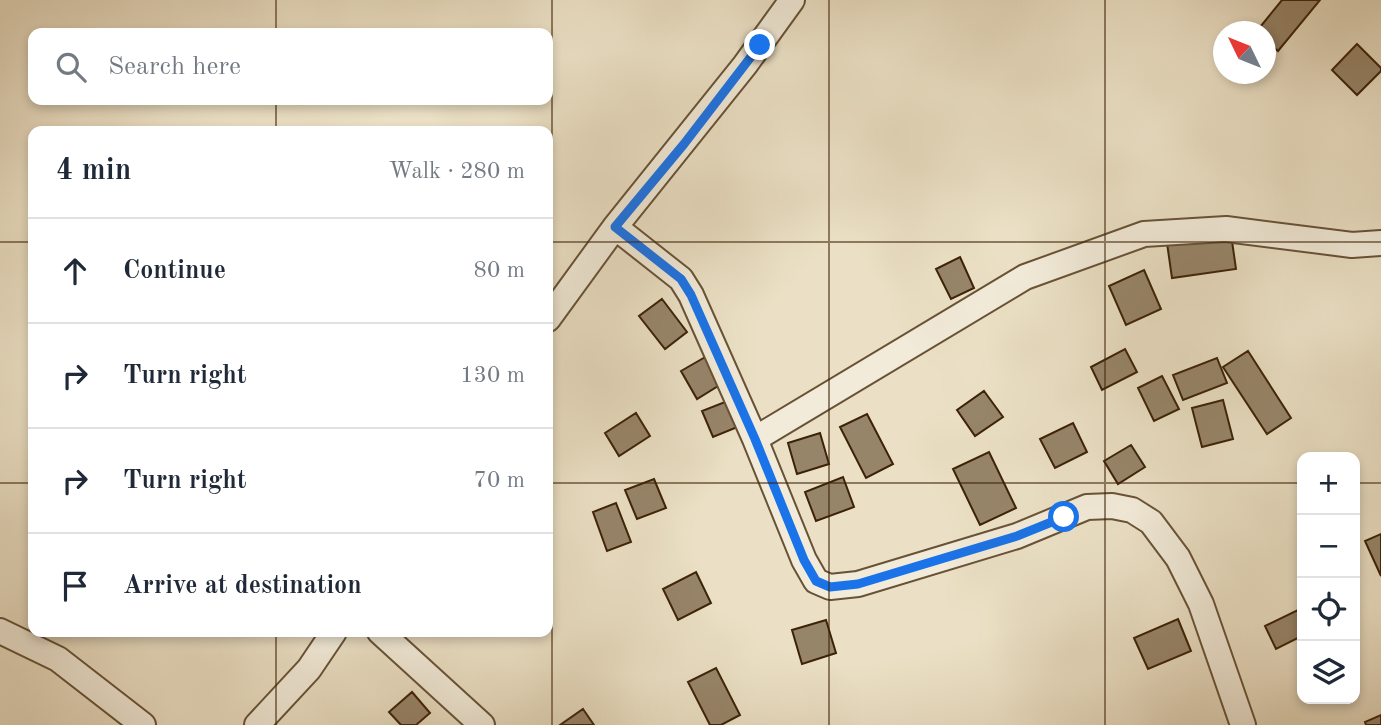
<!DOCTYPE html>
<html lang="en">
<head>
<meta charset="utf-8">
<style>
	:root { --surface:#fff; --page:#f2f2f3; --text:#1f2937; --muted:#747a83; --line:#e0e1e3 }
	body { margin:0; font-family:"Old Standard TT",serif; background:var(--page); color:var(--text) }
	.controls { position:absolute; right:21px; bottom:21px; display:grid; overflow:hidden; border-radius:14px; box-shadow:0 4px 10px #0003 }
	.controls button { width:63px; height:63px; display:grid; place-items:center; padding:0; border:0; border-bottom:2px solid var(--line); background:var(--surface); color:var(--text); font:35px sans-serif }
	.compass { position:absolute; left:1213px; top:21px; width:63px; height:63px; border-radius:50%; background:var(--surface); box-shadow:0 4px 10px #0003; rotate:313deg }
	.stop { position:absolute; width:21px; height:21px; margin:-16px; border:5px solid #1a73e8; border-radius:50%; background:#fff }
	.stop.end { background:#1a73e8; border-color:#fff; box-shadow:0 2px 7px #0008 }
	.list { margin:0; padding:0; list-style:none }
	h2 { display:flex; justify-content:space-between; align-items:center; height:91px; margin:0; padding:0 28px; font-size:30px }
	h2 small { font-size:23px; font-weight:400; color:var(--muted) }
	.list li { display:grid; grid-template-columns:46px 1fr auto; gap:21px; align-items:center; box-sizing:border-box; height:105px; padding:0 28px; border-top:2px solid var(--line) }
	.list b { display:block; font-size:26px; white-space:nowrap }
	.list em { font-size:23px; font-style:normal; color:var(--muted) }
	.icon { flex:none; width:38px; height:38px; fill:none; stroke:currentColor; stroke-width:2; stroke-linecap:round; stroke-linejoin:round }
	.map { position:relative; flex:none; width:1381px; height:725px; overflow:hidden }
	.search { position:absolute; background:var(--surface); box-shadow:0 4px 10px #0003; left:28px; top:28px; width:525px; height:77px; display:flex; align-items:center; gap:18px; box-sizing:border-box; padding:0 24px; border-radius:14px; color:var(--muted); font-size:26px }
	.panel { position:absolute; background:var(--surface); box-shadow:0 4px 10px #0003; left:28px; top:126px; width:525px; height:511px; border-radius:14px }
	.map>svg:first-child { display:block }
	.building { fill:#97856a; stroke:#3c2207; stroke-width:2 }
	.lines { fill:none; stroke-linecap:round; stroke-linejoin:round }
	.street-casing { stroke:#685236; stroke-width:28 }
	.street { stroke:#f2ebd9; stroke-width:24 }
	.route { stroke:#1a73e8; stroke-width:9 }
	.grid { fill:none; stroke:#3c2207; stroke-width:2; stroke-opacity:0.55 }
</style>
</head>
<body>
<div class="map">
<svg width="1381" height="725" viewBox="0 0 1381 725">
	<rect width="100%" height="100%" fill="#ebe0c5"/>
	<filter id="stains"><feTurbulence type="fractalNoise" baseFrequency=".00286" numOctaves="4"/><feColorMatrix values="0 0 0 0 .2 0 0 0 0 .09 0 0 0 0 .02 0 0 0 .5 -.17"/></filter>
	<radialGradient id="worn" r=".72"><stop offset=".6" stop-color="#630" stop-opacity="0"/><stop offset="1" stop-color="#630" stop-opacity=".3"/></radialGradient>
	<path class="building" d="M1282,0H1320L1278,51L1266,41V32H1256Z
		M1357,44L1381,68V71L1357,95L1332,70Z
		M1231,234L1236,269L1172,278L1167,243Z
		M960,257L974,288L951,299L936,269Z
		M1144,270L1161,309L1126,325L1109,286Z
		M662,299L687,332L665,349L639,316Z
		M1125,349L1137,372L1102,390L1091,367Z
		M1248,351L1291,418L1267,434L1223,367Z
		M707,356L723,383L697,399L681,371Z
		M1217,358L1227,383L1183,400L1173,375Z
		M1162,376L1179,409L1154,421L1138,388Z
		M984,391L1003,417L975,436L957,410Z
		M730,400L740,426L713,437L702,411Z
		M1223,400L1233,439L1202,447L1192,408Z
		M636,413L650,436L619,456L605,433Z
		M867,414L893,464L866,478L840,427Z
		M1073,423L1087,452L1055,468L1040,439Z
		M820,433L829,464L797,474L788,443Z
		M1131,445L1145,467L1118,484L1104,461Z
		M989,452L1016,508L980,525L953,469Z
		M843,477L854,507L816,521L805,492Z
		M654,479L666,508L637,519L625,490Z
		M616,503L631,542L607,551L593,512Z
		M1381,534V576L1365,541Z
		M696,572L711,603L678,620L663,589Z
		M1302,608V636L1276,649L1265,626Z
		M1178,619L1191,651L1148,669L1134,638Z
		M826,620L836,653L802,664L792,630Z
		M716,668L740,715L721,725H710L688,682Z
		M412,692L430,713L416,725H401L389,712Z
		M583,709L594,725H560Z
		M1381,715V725H1366L1365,722Z"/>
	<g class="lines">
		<defs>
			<path id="street" d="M615,227L681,279L691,295L755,439L804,560L816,581L830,587L858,584L1017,536L1087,507L1112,506L1132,510L1151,522L1178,558L1201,604L1243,725
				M548,319L615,227L745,65L792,0
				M755,439L1025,277L1144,234L1226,229L1352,245L1381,243
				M0,631L58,659L143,725
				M380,632L482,725
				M257,725L309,669L334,632"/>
		</defs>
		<use href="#street" class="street-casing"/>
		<use href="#street" class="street"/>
	</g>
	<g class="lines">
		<path class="route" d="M760,45L684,144L615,227L681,279L691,295L755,439L804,560L816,581L830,587L858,584L1017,536L1064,517"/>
	</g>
	<path class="grid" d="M276,0V33M552,0V725M829,0V725M1105,0V725M276,100V131M0,242H33M548,242H1381M0,483H33M548,483H1302M1355,483H1381M276,632V725"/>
	<rect width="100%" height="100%" filter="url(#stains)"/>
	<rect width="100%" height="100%" fill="url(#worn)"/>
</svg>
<div class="controls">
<button>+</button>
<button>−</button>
<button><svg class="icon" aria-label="locate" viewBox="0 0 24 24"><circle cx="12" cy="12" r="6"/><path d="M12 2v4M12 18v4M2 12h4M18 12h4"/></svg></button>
<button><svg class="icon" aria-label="layers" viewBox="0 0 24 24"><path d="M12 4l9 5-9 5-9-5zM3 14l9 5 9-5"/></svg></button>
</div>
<svg class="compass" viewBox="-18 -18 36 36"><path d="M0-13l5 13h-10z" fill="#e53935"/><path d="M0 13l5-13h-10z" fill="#747a83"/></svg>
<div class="stop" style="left:1064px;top:517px"></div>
<div class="stop end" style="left:760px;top:45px"></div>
<div class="search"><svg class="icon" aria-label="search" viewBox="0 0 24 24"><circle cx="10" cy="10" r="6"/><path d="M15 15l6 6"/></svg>Search here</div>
<section class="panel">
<h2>4 min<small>Walk · 280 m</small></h2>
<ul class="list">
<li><svg class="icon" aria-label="ahead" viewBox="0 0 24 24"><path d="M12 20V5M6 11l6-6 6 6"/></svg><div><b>Continue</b></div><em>80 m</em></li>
<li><svg class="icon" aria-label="right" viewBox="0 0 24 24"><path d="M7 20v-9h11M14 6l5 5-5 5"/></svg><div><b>Turn right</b></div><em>130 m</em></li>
<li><svg class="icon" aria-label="right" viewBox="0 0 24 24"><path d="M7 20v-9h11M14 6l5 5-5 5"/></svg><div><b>Turn right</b></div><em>70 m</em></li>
<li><svg class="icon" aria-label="arrive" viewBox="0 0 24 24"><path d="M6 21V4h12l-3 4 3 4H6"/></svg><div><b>Arrive at destination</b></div></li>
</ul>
</section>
</div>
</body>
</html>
